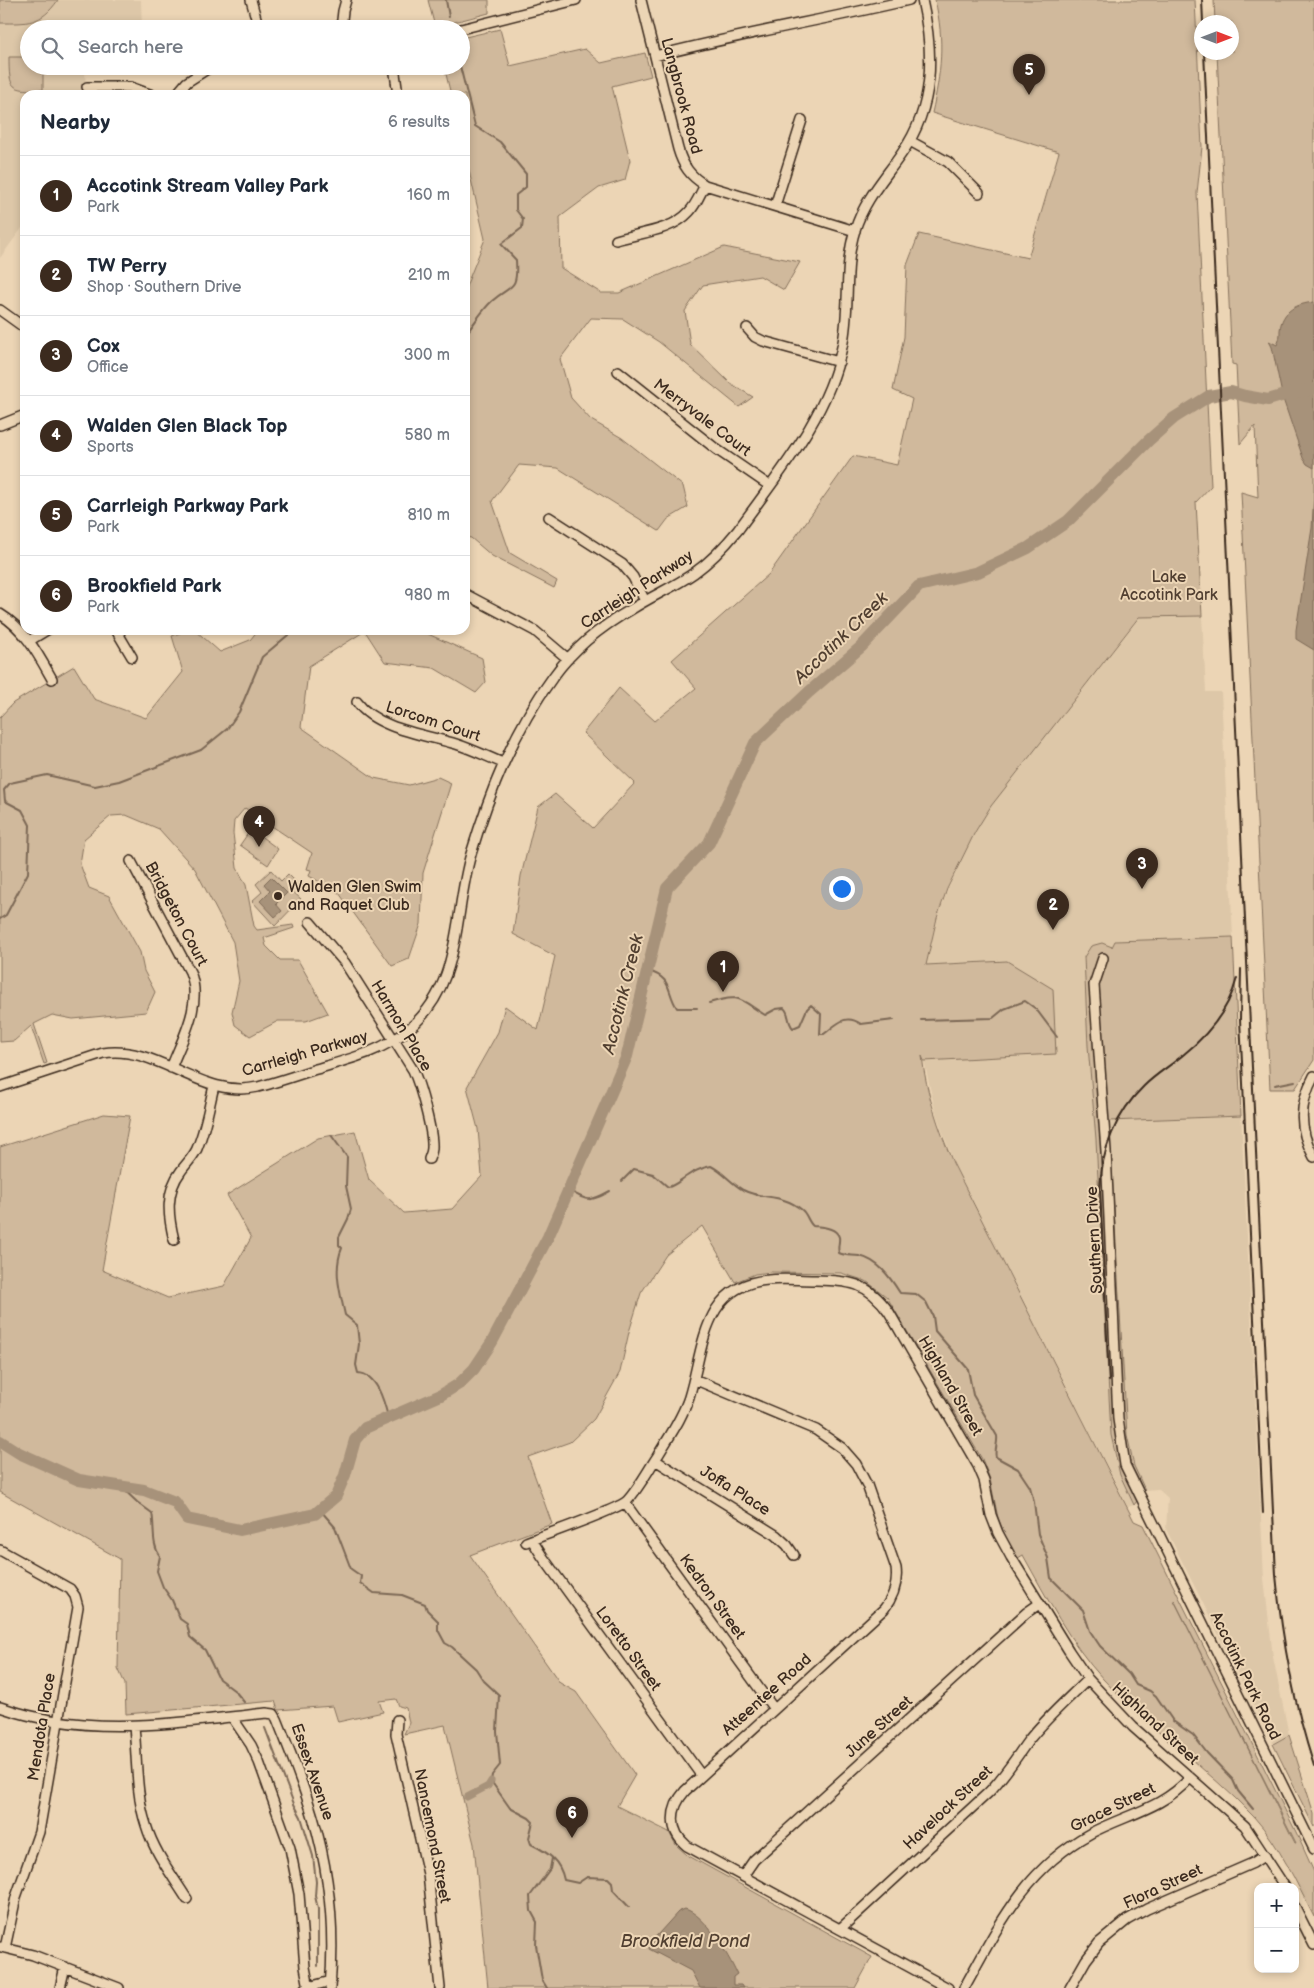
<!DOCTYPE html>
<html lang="en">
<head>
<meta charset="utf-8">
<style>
	:root { --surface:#fff; --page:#f6f6f7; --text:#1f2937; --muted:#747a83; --line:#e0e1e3; --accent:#3b2a1e }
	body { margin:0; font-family:"Balsamiq Sans",sans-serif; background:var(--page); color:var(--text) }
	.controls { position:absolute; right:15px; bottom:15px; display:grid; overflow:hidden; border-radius:10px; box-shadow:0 2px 8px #0003 }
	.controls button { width:45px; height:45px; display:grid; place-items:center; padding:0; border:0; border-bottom:1px solid var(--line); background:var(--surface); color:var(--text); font:25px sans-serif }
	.compass { position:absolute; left:1194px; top:15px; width:45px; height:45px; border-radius:50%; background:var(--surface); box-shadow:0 2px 8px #0003; rotate:90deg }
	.you { position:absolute; left:841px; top:888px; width:18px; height:18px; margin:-12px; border:4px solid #fff; border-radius:50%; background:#1a73e8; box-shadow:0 0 0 8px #1a73e833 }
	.badge { display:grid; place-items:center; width:32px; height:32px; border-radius:50%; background:var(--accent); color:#fff; font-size:16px; font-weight:700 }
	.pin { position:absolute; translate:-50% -41px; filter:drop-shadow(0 1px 2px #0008) }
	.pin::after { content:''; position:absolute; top:26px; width:18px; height:15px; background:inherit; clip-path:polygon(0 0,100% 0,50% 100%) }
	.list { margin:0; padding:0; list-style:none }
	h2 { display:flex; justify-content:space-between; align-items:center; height:65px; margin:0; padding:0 20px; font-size:21px }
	h2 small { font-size:16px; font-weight:400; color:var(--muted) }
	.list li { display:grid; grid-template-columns:32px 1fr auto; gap:15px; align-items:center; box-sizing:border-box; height:80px; padding:0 20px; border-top:1px solid var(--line) }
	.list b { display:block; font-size:19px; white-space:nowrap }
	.list p { margin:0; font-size:16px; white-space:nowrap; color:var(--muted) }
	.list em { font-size:16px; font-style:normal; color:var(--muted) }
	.icon { flex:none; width:28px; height:28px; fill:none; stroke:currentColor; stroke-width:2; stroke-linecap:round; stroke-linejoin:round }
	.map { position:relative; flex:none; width:1314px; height:1988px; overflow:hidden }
	.search { position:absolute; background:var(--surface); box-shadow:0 2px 8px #0003; left:20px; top:20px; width:450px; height:55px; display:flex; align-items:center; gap:12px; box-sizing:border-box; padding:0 18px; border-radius:28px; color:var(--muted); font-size:19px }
	.panel { position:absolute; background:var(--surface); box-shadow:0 2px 8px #0003; left:20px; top:90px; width:450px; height:545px; border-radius:15px }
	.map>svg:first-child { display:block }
	.built { fill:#ddc7a8 }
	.green { fill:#d0b99c; stroke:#86725d; fill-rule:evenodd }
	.water { fill:#a7927a; stroke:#7c6855 }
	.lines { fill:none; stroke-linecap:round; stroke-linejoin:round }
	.stream { stroke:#7c6855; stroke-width:2 }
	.canal { stroke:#a7927a; stroke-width:7 }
	.river { stroke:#a7927a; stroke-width:12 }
	.minor-casing { stroke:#3b2a1e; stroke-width:12 }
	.minor { stroke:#ecd5b5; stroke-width:9 }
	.rail { stroke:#3b2a1e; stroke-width:2 }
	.poi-dot { fill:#3b2a1e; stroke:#ecd5b5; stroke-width:2 }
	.labels { text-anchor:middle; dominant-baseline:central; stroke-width:4; stroke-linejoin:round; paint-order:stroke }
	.street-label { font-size:16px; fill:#3b2a1e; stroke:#ecd5b5 }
	.park-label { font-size:16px; fill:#513f31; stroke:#ecd5b5 }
	.poi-label { font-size:16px; fill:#3b2a1e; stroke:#ecd5b5; text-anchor:start }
	.water-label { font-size:18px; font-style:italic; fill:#513f30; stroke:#ecd5b5 }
</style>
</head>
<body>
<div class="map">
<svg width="1314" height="1988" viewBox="0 0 1314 1988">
	<rect width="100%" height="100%" fill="#ecd5b5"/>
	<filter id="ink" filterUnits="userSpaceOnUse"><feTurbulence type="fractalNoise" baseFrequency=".02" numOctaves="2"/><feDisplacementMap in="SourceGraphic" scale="10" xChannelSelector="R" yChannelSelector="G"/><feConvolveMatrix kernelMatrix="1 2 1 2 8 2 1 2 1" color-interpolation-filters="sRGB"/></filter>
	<g filter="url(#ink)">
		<path class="built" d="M0,0H141L142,29H29V66H85L86,95H25V224L0,258Z
			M1202,616L1206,692H1221L1233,937L1115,941L1112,947L1102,943L1088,949L1084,960L1088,1046L1096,1139L1111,1435L1115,1459L1134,1505L1128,1507L955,1166L936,1114L924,1061L1056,1054L1007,961L926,965L937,921L947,892L967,847L983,818L995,800L1140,617Z
			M1241,1116L1264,1579L1273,1657L1289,1735L1273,1744L1166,1529L1168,1498L1158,1489L1145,1490L1137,1474L1130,1451L1126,1426L1109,1121Z"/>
		<path class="green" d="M0,0H58C41,25 27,23 0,23Z
			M428,0H489V13L435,27Z
			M935,0H1195L1202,147L1197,193L1211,486L1196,502L1202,616L1139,617L991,806L975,832L947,889L937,918L926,965L1007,961L1053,989L1056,1054L924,1061L922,1056C926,1093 939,1129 953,1163L1134,1521L1143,1525L1296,1832L1314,1872V1917C1296,1882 1280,1846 1254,1817C1207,1767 1149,1730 1103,1679C1070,1643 1047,1598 1023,1555L1018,1558L1008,1543L998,1518L990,1479L982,1459L887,1297L866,1281L841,1273L770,1272L755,1274L735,1282L702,1226L666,1255L641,1293L629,1332L620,1372L594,1419L570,1442L528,1457L552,1524L470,1555L560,1683L576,1692L635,1775L617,1806L669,1832L676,1845L687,1855L872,1957L855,1988H488L474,1844L445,1725L404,1734L409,1723L406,1708L399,1706L396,1699L379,1701L383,1712L338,1722L333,1706L278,1710L275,1701L126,1714L125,1684L118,1668L120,1559L0,1492V1147L104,1114L130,1116L102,1270L168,1298L224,1286L251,1238L227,1195L318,1138L355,1131L369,1180L404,1213L452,1209L482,1176L478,1129L467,1087L498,1032L505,1006L538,1030L555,956L513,934L521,876L538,807L555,794L593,828L635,783L583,733L619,688L655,721L696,688L672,660L769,574L853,456L897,465L912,399L893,390L904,337L907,265L919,234L1028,258L1059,152L932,113C941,73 945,41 935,0ZM1174,1600L1296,1843H1295Z
			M1214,0H1314V1060L1295,1089H1270L1241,492L1258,497L1255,426L1240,444L1236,365L1232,364L1217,53L1232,52V22H1215Z
			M500,29L510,66L585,49L601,63L645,53L651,76L612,86L630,160L625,180L599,188L560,217L561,268L601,293H619L724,247L800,262L784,290L760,276L703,285L685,311L690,344L730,383L753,397L739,407L659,342L623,319L591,318L560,359L571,398L591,420L622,438L683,486L688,507L668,519L659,531L558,468L519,465L492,501L510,553L557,581L554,588L492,556L471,538L465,537V289L485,239L465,154V95H451L444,66H461V38Z
			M9,57H29V66H43V90C11,90 9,90 9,57Z
			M188,630H195L220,652L250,640L258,630H419L482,658L486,682L476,693L434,668L385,662L365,631L309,666L301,727L374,778L409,785L438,777L451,783L423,873L421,924L409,959L392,966L339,893L309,876L311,870L307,869L312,853L245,808L234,821L233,833L237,868L246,885L254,926L257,930L293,925L294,928L264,938L266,946L280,960H298L328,1013L306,1021H278L250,1036L235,1025L232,1012L239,981L233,942L195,869L159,829L126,815L111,816L84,839L80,864L89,888L109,896L140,952L144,971L155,992L146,1012L73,1019L52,1015L34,1024L47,1063L44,1064L31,1026L14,1041L0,1042V717L13,703L74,666L94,699L146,718L183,672L172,636Z
			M251,829L278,849L268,865L240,845Z
			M271,870L281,881L288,874L297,883L291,890L301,899L275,926L252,901L262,892L256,884Z
			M1233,937L1241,1116L1109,1121L1127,1435L1134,1466L1145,1490L1134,1505L1120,1475L1111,1435L1096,1139L1088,1046L1084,957L1091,946L1102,943L1112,947L1115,941Z
			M1289,1735L1314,1814V1827L1273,1744Z"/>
		<path class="water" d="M1314,302V468L1307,464L1303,458L1283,399L1272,347L1269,341L1277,345C1280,339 1280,336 1280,330C1282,310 1297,304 1314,302Z
			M1314,492V650L1296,639V630L1312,528Z
			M271,877L287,893L276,904L282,911L275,917L260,901L270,891L264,884Z
			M685,1909C706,1915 728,1955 737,1974L733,1977V1985H741L743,1988H700L691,1971L649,1949L650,1943L678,1912Z"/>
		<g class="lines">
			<path class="stream" d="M446,0L449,17
				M460,66L475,126L500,142L526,174V187L516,195V210L523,219L522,228L501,244L516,260C518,292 511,284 492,301C482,310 474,324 465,335
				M0,919L6,915L28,873L30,825L22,810L5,801L4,790L10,783L47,775L95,786L119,781L201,750L227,729L239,712L262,657L294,630
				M648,971C673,978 666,991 677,1008H697
				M709,1003C741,993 739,999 765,1015L776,1009L784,1008C790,1013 787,1022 793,1028L800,1025L807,1009L811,1005L821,1014L820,1034H824C837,1024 845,1013 861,1024L894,1020
				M921,1020L993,1018L1004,1009L1025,1001L1036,1009L1057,1037
				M1275,1085L1295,1081
				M331,1135L347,1157L346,1186L351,1209L348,1219L339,1237V1245L342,1248C333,1270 340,1292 345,1315L357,1325L359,1344L356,1365L358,1373C377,1374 384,1401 388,1417
				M622,1181L634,1169L653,1174L668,1187C675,1186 680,1180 687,1176C694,1171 702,1168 711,1166C723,1172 731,1183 743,1190C762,1200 782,1193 802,1210C807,1214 808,1222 813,1226C821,1227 836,1227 839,1237C840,1242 837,1247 839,1253C846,1256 851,1255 859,1256C878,1260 890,1277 900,1293L916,1294L926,1302L933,1316L935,1331L968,1369L973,1395L997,1436C998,1444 994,1451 996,1457L1018,1469L1030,1487L1034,1502L1038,1534L1048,1558L1051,1578L1083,1610L1090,1631L1100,1646L1129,1674L1136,1685L1150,1691L1156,1696L1173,1721L1193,1735L1207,1753L1233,1780L1238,1791L1253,1809
				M568,1190C589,1202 590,1202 610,1191
				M119,1485L137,1502L152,1513C155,1527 151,1544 160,1556L157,1571L163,1587L172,1600L180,1619L187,1624L190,1637L205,1650L219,1679L235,1691L244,1702
				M321,1511L335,1527L351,1569L361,1576L360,1583L374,1593L402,1595L425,1604L427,1610L438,1621V1630L445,1643L452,1647L476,1669L483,1680L499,1695L497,1731L500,1765L492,1775L491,1781L510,1808L529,1818L533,1822L529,1838L531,1844C547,1852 560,1860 564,1880L578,1883L587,1877L608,1878L612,1882L613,1890L629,1907
				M265,1728L294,1804L301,1817L313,1856L316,1882L315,1896L318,1909V1966
				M547,1988L542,1980L536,1945L537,1922L531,1911L530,1896L550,1869L552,1858"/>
			<path class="canal" d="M467,1797L488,1786L491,1781"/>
			<path class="river" d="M0,1441L19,1453L79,1480L144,1490L175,1502L187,1519L240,1530L315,1514L336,1496L345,1475L355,1440L365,1428L441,1395L459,1384L474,1369L492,1342L548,1237L627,1056L667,888L709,843L755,743L809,692L861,647L919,586L978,572L1028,548L1068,521L1149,440L1174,418L1209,396L1231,392L1245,396L1268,400L1291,393L1314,389"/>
			<defs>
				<path id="minor" d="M251,0L259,29
					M641,0L678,149C683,166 690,176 705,185L855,231
					M341,29L343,11L346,0
					M461,29L576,0
					M655,56C739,34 825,20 909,0
					M394,66L398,95
					M87,87H130L152,95
					M176,95L187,82L212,66
					M910,141L948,162L979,193
					M775,206L802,120
					M616,240C639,233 672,231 689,212C696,205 700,194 705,185
					M0,310L25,328
					M747,328L755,337L763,341L839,362
					M618,371L716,449L770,486
					M0,425L25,415
					M549,517L622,564L633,577L645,601
					M465,594L535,631L568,659
					M0,614C25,629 38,654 52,679
					M116,630L132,657
					M29,641L47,630
					M357,702C376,729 427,735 456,744C472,749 488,757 503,763
					M131,861L190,972C203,1004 183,1037 171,1068
					M310,922L345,963L413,1070C420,1085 433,1131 432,1148C432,1152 430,1156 429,1159
					M1103,958L1094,985L1106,1151L1118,1419L1125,1465L1314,1849
					M1314,1076C1299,1104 1298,1129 1314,1157
					M0,1087L103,1053C158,1044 202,1100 258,1087C277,1082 295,1076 313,1070C346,1060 382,1052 409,1029C463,983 453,916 471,854C490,791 514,730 553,677C573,649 602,626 632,609C652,596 674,587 694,573C711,561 725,546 738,530C779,473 828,416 842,347C851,308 843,268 855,230C864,200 885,178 902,153C935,106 934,53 922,0
					M174,1240C168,1216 165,1192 181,1171C187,1162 195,1156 198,1146C206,1127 209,1106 214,1086
					M694,1379L816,1430L842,1448L856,1464L867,1485L896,1568C898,1584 894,1596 884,1609L685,1791C670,1808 668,1830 687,1846L948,1988
					M655,1460L776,1535L787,1545L794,1555
					M625,1503L774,1709
					M532,1540L542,1556L701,1775
					M526,1542C542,1536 619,1509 627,1501C639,1488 647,1472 657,1457C668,1438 682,1419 689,1397C704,1349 702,1285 768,1280C783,1278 799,1280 814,1280C849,1281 867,1281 889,1312L978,1466L984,1480L991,1515L998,1533L1011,1557L1069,1651L1088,1679L1133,1727L1245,1826L1285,1887
					M0,1550L70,1589L75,1596L78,1607L39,1832L16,1897L5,1948
					M0,1707C90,1738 174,1723 266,1713L274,1714L277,1719C290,1751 303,1783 313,1817C329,1871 335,1931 330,1988
					M232,1717L251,1745L259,1762L290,1848L299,1894L305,1967L309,1988
					M397,1720L396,1734L428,1874L440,1988
					M134,1726C137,1758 136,1796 146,1825C154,1852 172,1875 187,1899
					M743,1876L754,1860L1026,1613L1039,1604
					M1295,1907L1314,1945
					M840,1929L988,1793C1004,1777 1015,1759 1028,1741C1046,1718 1068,1699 1088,1679
					M1,1947L33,1955L119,1988
					M60,1988L65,1967
					M305,1988L331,1981
					M964,1988C999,1925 1025,1869 1091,1833C1127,1814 1162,1809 1190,1778
					M1070,1988L1086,1960L1099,1943L1127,1920L1147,1909L1253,1863L1265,1855"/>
			</defs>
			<use href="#minor" class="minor-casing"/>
			<use href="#minor" class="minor"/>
			<path class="rail" d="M1202,0L1203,22
				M1204,52L1276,1575C1282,1640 1294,1704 1314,1766
				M1241,969L1240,1019L1263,1513
				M1109,1381L1100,1189C1101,1151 1116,1113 1144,1086C1156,1074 1170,1066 1183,1055C1208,1035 1229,1009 1237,978"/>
		</g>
	</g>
	<circle class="poi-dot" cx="278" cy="896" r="5"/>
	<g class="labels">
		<g class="street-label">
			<text transform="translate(681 96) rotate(75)">Langbrook Road</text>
			<text transform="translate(702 418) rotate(37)">Merryvale Court</text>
			<text transform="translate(637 590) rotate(-33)">Carrleigh Parkway</text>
			<text transform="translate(433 722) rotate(18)">Lorcom Court</text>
			<text transform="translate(176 914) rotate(62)">Bridgeton Court</text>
			<text transform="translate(401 1026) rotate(59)">Harmon Place</text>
			<text transform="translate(305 1054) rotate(-16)">Carrleigh Parkway</text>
			<text transform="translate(1095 1240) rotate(-93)">Southern Drive</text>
			<text transform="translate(950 1386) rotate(60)">Highland Street</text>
			<text transform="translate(735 1491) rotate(32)">Joffa Place</text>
			<text transform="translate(712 1597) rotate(54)">Kedron Street</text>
			<text transform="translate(628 1649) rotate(54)">Loretto Street</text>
			<text transform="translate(1245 1676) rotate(64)">Accotink Park Road</text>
			<text transform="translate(767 1695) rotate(-42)">Atteentee Road</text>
			<text transform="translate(1155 1724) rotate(43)">Highland Street</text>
			<text transform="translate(42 1727) rotate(-81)">Mendota Place</text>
			<text transform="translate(879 1727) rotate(-42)">June Street</text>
			<text transform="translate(312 1772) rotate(71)">Essex Avenue</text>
			<text transform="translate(948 1808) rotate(-43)">Havelock Street</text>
			<text transform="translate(1113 1808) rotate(-26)">Grace Street</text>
			<text transform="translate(432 1836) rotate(79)">Nancemond Street</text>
			<text transform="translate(1163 1887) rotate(-25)">Flora Street</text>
		</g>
		<g class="park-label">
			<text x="1169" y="577">Lake<tspan x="1169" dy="18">Accotink Park</tspan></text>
		</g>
		<g class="poi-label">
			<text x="288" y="887">Walden Glen Swim<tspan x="288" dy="18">and Raquet Club</tspan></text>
		</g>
		<g class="water-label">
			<text transform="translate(841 638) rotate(-44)">Accotink Creek</text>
			<text transform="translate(623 994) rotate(-76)">Accotink Creek</text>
			<text x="685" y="1941">Brookfield Pond</text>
		</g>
	</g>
</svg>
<div class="controls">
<button>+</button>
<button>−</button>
</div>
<svg class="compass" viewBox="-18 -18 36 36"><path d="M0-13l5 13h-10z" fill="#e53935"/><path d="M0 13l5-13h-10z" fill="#747a83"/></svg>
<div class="you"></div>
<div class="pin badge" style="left:723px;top:992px">1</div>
<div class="pin badge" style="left:1053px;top:930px">2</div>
<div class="pin badge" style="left:1142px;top:889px">3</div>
<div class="pin badge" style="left:259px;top:847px">4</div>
<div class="pin badge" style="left:1029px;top:95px">5</div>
<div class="pin badge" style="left:572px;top:1838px">6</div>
<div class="search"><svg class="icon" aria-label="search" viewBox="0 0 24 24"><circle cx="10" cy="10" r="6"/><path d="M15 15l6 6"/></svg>Search here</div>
<section class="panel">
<h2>Nearby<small>6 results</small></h2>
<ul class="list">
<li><span class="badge">1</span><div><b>Accotink Stream Valley Park</b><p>Park</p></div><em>160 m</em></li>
<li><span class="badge">2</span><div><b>TW Perry</b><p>Shop · Southern Drive</p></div><em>210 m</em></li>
<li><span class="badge">3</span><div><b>Cox</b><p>Office</p></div><em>300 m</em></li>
<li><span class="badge">4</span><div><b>Walden Glen Black Top</b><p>Sports</p></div><em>580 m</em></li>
<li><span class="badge">5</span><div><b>Carrleigh Parkway Park</b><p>Park</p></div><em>810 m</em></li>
<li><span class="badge">6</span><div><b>Brookfield Park</b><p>Park</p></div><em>980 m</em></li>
</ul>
</section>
</div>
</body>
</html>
